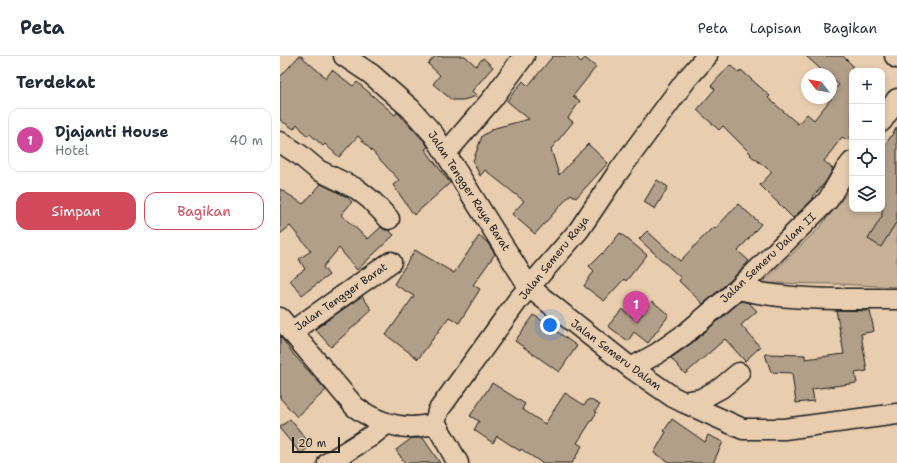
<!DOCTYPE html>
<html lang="id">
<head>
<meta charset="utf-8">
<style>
	:root { --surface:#fff; --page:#f6f6f7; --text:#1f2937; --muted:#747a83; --line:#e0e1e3; --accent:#d1495b }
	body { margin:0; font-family:"Shantell Sans",sans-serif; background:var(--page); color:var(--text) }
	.controls { position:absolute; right:12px; top:12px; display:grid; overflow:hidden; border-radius:8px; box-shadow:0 2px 6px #0003 }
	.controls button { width:36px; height:36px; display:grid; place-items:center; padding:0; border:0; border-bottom:1px solid var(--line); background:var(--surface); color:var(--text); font:20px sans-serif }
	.compass { position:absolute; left:521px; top:12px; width:36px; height:36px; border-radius:50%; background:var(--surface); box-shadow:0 2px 6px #0003; rotate:301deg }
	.scale { position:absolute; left:12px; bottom:10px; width:48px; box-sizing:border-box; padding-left:4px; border:2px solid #1c1c1c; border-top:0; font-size:11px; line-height:14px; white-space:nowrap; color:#1c1c1c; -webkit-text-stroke:3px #e8cdaf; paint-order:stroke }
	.you { position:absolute; left:270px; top:269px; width:14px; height:14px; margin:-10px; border:3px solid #fff; border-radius:50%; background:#1a73e8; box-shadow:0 0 0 6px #1a73e833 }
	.badge { display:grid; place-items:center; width:26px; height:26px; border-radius:50%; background:var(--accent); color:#fff; font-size:13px; font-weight:700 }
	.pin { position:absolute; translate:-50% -33px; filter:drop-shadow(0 1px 2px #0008) }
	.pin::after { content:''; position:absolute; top:21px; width:14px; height:12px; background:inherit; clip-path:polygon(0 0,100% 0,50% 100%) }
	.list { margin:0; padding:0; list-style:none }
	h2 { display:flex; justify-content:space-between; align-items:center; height:52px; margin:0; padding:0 16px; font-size:17px }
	h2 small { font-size:13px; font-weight:400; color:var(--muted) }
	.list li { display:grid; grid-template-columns:26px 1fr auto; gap:12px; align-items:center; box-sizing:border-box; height:64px; margin:0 8px 8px; padding:0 8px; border:1px solid var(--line); border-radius:12px }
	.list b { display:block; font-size:15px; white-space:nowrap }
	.list p { margin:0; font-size:13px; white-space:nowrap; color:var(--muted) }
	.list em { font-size:13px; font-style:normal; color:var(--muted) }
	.actions { display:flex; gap:8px; padding:12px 16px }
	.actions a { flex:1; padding:9px 0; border:1px solid var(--accent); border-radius:12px; text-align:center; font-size:14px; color:var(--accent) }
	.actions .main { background:var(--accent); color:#fff }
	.icon { flex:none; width:22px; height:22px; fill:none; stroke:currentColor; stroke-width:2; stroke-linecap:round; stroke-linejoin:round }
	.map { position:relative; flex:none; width:617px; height:407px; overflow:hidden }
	header { display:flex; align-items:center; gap:24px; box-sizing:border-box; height:56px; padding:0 20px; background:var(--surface); border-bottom:1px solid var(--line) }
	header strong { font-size:19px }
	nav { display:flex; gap:22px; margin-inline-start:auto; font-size:14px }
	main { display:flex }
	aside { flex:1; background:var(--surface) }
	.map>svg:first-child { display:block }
	.green { fill:#c7b197; stroke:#72665a }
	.building { fill:#b29f89; stroke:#1c1c1c }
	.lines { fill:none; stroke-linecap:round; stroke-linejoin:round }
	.minor-casing { stroke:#1c1c1c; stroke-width:23 }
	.minor { stroke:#e8cdaf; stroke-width:20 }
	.labels { text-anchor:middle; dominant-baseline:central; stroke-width:4; stroke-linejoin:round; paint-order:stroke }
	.street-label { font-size:11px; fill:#1c1c1c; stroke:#e8cdaf }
</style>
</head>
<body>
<header>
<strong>Peta</strong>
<nav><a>Peta</a><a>Lapisan</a><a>Bagikan</a></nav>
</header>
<main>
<aside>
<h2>Terdekat<small></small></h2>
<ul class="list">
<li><span class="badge" style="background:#d1479c">1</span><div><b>Djajanti House</b><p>Hotel</p></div><em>40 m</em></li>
</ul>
<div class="actions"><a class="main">Simpan</a><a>Bagikan</a></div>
</aside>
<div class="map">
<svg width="617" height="407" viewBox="0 0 617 407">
	<rect width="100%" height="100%" fill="#e8cdaf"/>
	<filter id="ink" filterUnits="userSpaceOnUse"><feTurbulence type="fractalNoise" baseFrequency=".025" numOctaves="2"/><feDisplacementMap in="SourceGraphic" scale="8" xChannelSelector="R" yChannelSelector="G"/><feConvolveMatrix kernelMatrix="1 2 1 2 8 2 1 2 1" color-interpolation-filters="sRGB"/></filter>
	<g filter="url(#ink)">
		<path class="green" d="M568,136L572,138V153H595L617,167V231L560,228L482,227L540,171Z"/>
		<path class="building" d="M19,0H21L46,22L52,14L73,30L77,26L115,59L117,56L145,86L148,91L145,93L170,127L134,159L113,129L119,124L78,80L59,101L45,88L43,90L30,78L27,80L17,68L14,73L0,64V21Z
			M155,0H185L196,10L203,2L213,11L192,35L197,40L183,44H172L153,28L160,19L148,8Z
			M273,0H295L301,6L305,2L316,11L293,40L300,45L288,62L293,66L271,93L279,119L308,88L328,107L296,142L291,138L255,178L232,158L244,145L205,114L200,120L193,105L202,80L215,72L249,63L227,45L243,25L248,30Z
			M526,0H563L572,9V78L567,84L562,81L544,105L553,113L547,124L532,142L533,143L513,162L480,129L492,116L470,99L471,98L443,70L439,74L417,54L435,33L431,30L450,9L459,17L461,14L490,40L488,42L518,68L527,58L534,64L554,39L552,36L559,29L551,22V18H546Z
			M617,71V165L601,191L588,183L602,160V94Z
			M377,124L388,131L375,153L364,146Z
			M41,128L67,141L72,146L61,159L88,183L101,171L105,174H109L114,179L77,214L59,192L43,211L49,219L22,239L10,224L25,213L19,203L31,195L10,170L0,178V133L23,148Z
			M458,148L481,168L458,195L469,205L450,225L423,248L399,225L401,222L359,183L367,175L400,205L433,171L435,173Z
			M340,177L367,199L346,225L344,223L324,245L304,230L314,215L309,210L322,197L323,198Z
			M199,180L207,186L215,198L193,229L200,233L179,267L169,261L138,303L106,279L134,240L114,228L135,194L174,217Z
			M82,240L92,254L51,291L35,273Z
			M372,245L389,259L368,287L354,276L348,285L328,270L342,253L357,265Z
			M461,245L469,247L477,255L461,269L480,291L465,305L445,283L405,318L391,302L412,287Z
			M556,254L590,255L594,275L581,278L587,315L575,317L577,327L532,333L534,345L516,347L512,317L491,316L485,298L525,299V303L564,298Z
			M254,259L297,290L279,316L235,285Z
			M0,280L14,299L46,334L17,361L0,342Z
			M212,327L245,348L242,353L265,368L285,337L304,349L309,343L320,349L315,355L317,356L297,387L302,390L292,407H262L241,393L240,395L217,380L213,387L194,374L199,365L190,360Z
			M10,363L31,389L21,398L0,373V371Z
			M392,363L425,386L428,379L443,386L433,407H390L374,397L386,376L384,375Z
			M132,382H143L160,407H125L116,394Z"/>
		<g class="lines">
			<defs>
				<path id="minor" d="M64,0L91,18L131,53L154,79L249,231L351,312L393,341L403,346L463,373H504L617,358
					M615,0L617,2
					M602,65L617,43
					M0,86L20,99L38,114L77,133L91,144L109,163
					M166,97L213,42L244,0
					M458,233C510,245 564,243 617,243
					M0,262L75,351C92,363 110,371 131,371C139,371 148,369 156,368
					M11,276L111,206
					M351,312L378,297L405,278L458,233L548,144L565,115L572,106
					M403,346L421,343L441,332L459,317
					M156,368V363L158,355L238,244L299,174L336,119L406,24L427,0
					M156,368L178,407
					M48,407L91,380L106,368"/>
			</defs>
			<use href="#minor" class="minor-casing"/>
			<use href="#minor" class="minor"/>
		</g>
	</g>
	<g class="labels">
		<g class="street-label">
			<text transform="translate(189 135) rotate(57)">Jalan Tengger Raya Barat</text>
			<text transform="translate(274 202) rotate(-51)">Jalan Semeru Raya</text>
			<text transform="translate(488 202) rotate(-43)">Jalan Semeru Dalam II</text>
			<text transform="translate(61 241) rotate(-35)">Jalan Tengger Barat</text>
			<text transform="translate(336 299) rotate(37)">Jalan Semeru Dalam</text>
		</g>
	</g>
</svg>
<div class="controls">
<button>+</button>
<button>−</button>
<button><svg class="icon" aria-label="locate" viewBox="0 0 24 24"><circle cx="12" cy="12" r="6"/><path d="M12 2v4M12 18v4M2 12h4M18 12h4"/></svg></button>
<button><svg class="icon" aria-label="layers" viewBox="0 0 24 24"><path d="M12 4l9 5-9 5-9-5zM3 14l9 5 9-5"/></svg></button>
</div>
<svg class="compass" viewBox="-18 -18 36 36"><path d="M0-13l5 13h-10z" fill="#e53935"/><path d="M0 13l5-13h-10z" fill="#747a83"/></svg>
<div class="scale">20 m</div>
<div class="you"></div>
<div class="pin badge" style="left:356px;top:268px;background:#d1479c">1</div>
</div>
</main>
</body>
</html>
